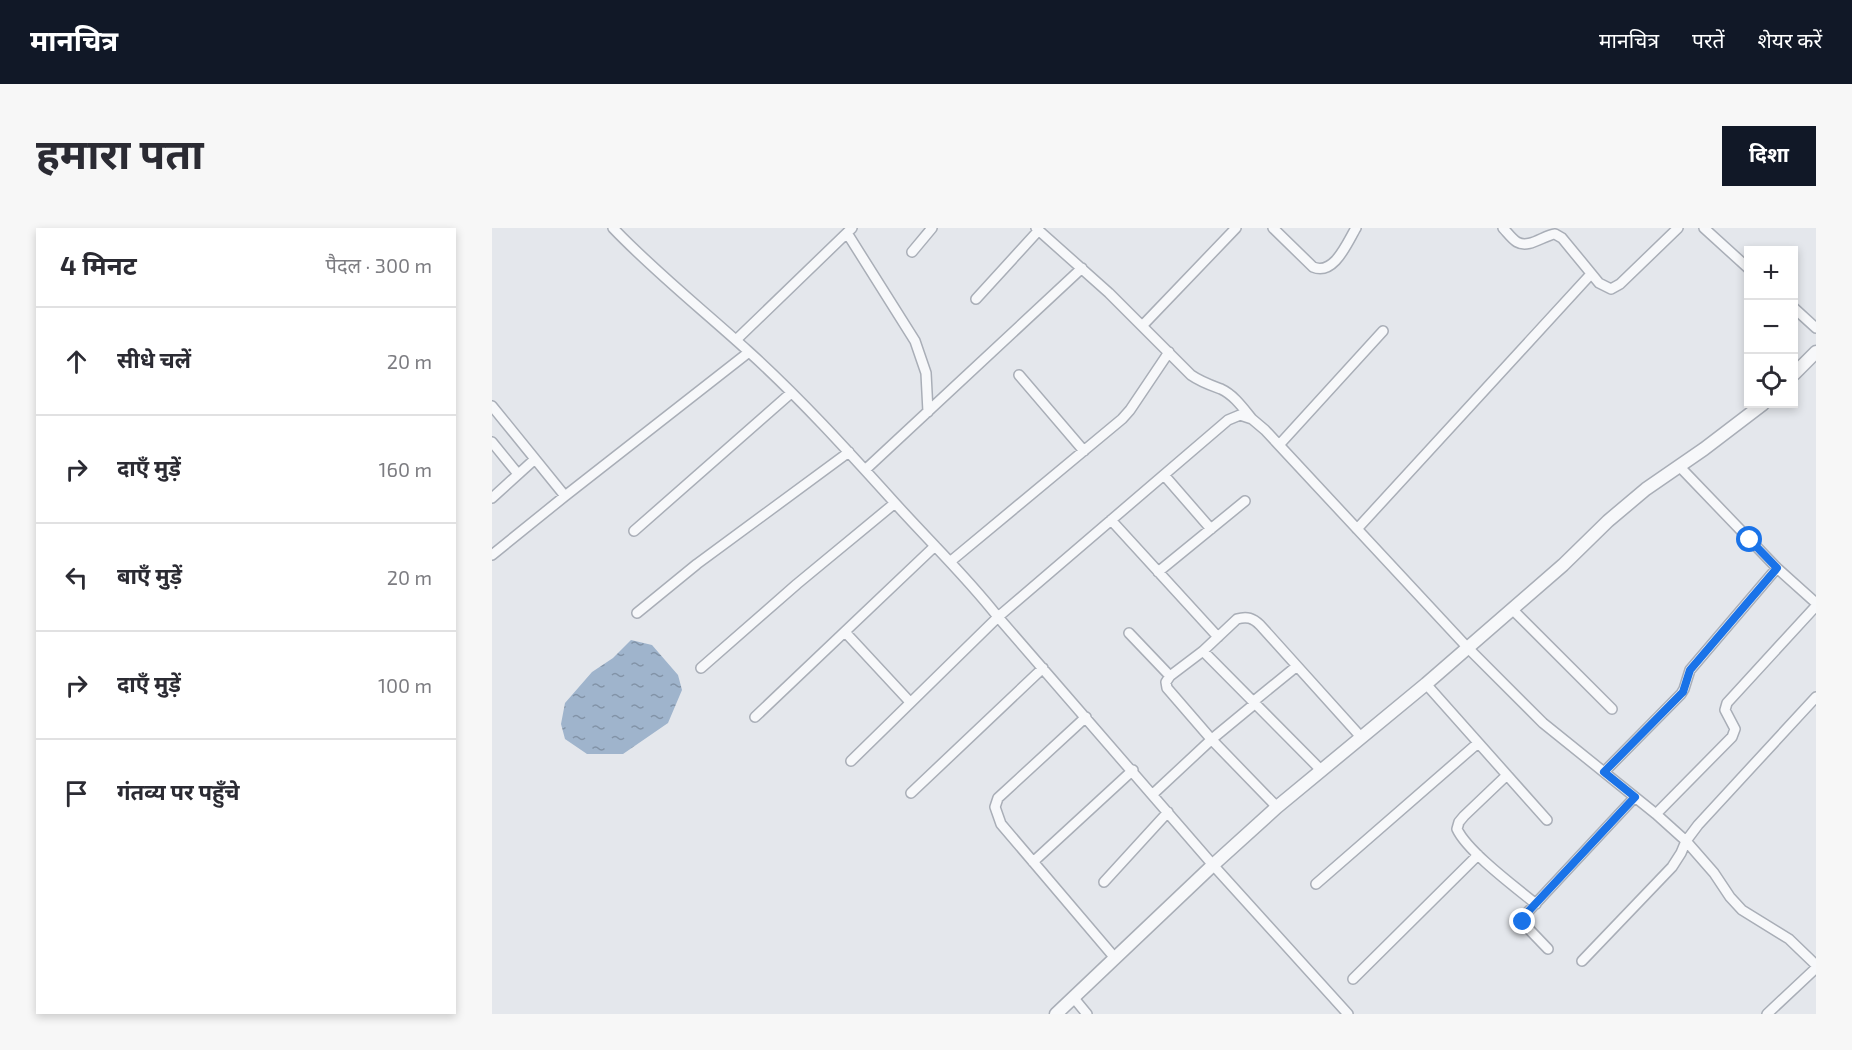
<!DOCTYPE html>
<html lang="hi">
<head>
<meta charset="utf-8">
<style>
	:root { --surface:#fff; --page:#f7f7f7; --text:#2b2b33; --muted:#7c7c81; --line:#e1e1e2; --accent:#111827 }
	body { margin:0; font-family:"Exo 2","Noto Sans Devanagari",sans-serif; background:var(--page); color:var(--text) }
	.controls { position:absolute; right:18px; top:18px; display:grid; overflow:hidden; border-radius:0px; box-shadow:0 3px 9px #0003 }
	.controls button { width:54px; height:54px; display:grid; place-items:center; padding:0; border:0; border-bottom:2px solid var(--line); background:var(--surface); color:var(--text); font:30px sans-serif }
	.stop { position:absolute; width:18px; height:18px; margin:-14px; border:4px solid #1a73e8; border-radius:50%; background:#fff }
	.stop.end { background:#1a73e8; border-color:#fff; box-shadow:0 2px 6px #0008 }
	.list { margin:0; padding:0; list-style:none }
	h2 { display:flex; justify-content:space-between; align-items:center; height:78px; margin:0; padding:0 24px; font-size:26px }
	h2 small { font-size:20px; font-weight:400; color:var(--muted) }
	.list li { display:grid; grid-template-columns:39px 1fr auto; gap:18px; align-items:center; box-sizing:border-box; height:108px; padding:0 24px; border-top:2px solid var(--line) }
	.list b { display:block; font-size:22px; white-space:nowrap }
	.list em { font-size:20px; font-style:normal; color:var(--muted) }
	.icon { flex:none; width:33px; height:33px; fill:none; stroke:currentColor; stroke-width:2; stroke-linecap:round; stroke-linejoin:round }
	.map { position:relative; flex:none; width:1324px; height:786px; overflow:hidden; border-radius:0px }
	header { display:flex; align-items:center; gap:36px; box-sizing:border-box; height:84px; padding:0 30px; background:var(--accent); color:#fff }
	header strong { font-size:28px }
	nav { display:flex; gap:33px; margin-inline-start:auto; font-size:21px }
	.intro { display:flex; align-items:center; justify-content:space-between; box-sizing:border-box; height:144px; padding:0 36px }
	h1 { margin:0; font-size:42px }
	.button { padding:15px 27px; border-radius:0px; background:var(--accent); color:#fff; font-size:21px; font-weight:700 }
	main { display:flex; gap:36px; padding:0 36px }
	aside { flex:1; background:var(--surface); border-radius:0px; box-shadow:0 3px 9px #0003 }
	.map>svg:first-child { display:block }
	.water { fill:url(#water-ripples) }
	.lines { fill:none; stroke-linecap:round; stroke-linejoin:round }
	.minor-casing { stroke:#a9aeb7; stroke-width:12 }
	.tertiary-casing { stroke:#a9aeb7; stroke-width:15 }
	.minor { stroke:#f7f8fa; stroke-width:9 }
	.tertiary { stroke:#f7f8fa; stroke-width:12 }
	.route { stroke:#1a73e8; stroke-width:8 }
</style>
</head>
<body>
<header>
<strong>मानचित्र</strong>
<nav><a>मानचित्र</a><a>परतें</a><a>शेयर करें</a></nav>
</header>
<div class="intro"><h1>हमारा पता</h1><a class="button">दिशा</a></div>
<main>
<aside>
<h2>4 मिनट<small>पैदल · 300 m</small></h2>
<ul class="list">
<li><svg class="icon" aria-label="ahead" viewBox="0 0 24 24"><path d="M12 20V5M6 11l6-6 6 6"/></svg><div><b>सीधे चलें</b></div><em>20 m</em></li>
<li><svg class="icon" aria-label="right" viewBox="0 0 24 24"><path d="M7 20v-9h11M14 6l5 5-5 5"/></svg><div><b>दाएँ मुड़ें</b></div><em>160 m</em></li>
<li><svg class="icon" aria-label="left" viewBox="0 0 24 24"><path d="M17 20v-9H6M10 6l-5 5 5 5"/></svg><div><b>बाएँ मुड़ें</b></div><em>20 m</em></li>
<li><svg class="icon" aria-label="right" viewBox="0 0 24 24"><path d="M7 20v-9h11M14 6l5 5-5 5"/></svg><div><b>दाएँ मुड़ें</b></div><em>100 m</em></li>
<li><svg class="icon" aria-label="arrive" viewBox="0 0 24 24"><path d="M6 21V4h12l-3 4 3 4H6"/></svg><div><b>गंतव्य पर पहुँचे</b></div></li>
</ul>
</aside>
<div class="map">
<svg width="1324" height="786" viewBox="0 0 1324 786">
	<defs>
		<pattern id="water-ripples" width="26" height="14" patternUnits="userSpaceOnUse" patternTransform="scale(1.5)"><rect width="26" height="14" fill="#9fb4cc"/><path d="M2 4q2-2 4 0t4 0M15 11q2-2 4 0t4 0" fill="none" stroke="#8293a7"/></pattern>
	</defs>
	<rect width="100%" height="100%" fill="#e4e7ec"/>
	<path class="water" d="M139,412L160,417L186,447L190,462L176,495L131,526H95L73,511L69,496L73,475L100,444L121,430Z"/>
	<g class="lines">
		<defs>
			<path id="minor" d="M121,0C163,44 211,82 256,123C308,170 355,222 402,274C437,313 474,348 506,389L721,637L856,786
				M544,0L617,65L699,147C709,154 718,157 729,161C742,167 751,180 760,191
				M781,0L821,39C842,48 855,15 864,0
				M1011,0C1015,4 1020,11 1025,14C1037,21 1052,7 1063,6L1070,10L1107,55L1119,61L1128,56L1186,0
				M1212,0L1256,40
				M355,5L423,113L434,145L436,184
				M420,24L440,0
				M484,71L547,2
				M1302,80L1324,100
				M651,97L744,0
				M244,112L360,0
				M527,147L592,223
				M0,178L73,268
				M0,214L26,246
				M787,217L891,103
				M1187,238L1285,340L1324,375
				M373,242L590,40
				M672,247L719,301
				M0,270L43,231
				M619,292L726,409
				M865,301L1099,46
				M142,303L299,165
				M0,327L73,268L257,124
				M459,333L630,191L638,182L677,124
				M666,344L753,273
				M1020,381L1120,481
				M145,385L205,336L357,224
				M353,404L418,474
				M637,405L678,448
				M711,423L829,542
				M209,440L305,356L403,275
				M934,456L1055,592
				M263,489L443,318
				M594,489L506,570L503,579L509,596L623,730
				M359,533L506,389L736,192L748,187L760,191L773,202L975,419L1051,495L1164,586L1194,613L1222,645L1238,669L1250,682L1297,711L1324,737
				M1112,544L1189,466L1192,461L1198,442L1285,340
				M1015,547L972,588L967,594L965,601C975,623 1023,659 1044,676
				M419,565L551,440
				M661,566L720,511L760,478L762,473L805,438
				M785,579L720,512L675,460L674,454L678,448L711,423L745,391C755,388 761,390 768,397L869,509
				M1164,586L1240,509L1243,501L1233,482L1235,475L1324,378
				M541,634L641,542
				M612,654L676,584
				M824,656L986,515
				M1056,721L1033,697L1031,692L1032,688L1143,569
				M1090,733L1180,639L1189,625L1194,613L1206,597L1324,469
				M861,751L986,627
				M581,769L595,786
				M1275,786L1324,740"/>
			<path id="tertiary" d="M1302,146L1324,124
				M564,786L721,637L785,579L934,456L1071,337L1116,293L1154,261L1212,221L1271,176"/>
		</defs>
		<use href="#minor" class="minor-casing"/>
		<use href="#tertiary" class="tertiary-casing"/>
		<use href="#minor" class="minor"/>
		<use href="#tertiary" class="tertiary"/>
	</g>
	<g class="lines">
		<path class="route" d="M1031,694L1032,688L1143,569L1112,544L1191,464L1198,442L1285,340L1258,312"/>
	</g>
</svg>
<div class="controls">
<button>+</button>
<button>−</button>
<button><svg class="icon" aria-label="locate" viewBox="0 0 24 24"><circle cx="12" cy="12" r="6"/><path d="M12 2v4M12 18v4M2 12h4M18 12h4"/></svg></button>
</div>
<div class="stop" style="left:1258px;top:312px"></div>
<div class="stop end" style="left:1031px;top:694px"></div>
</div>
</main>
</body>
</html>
